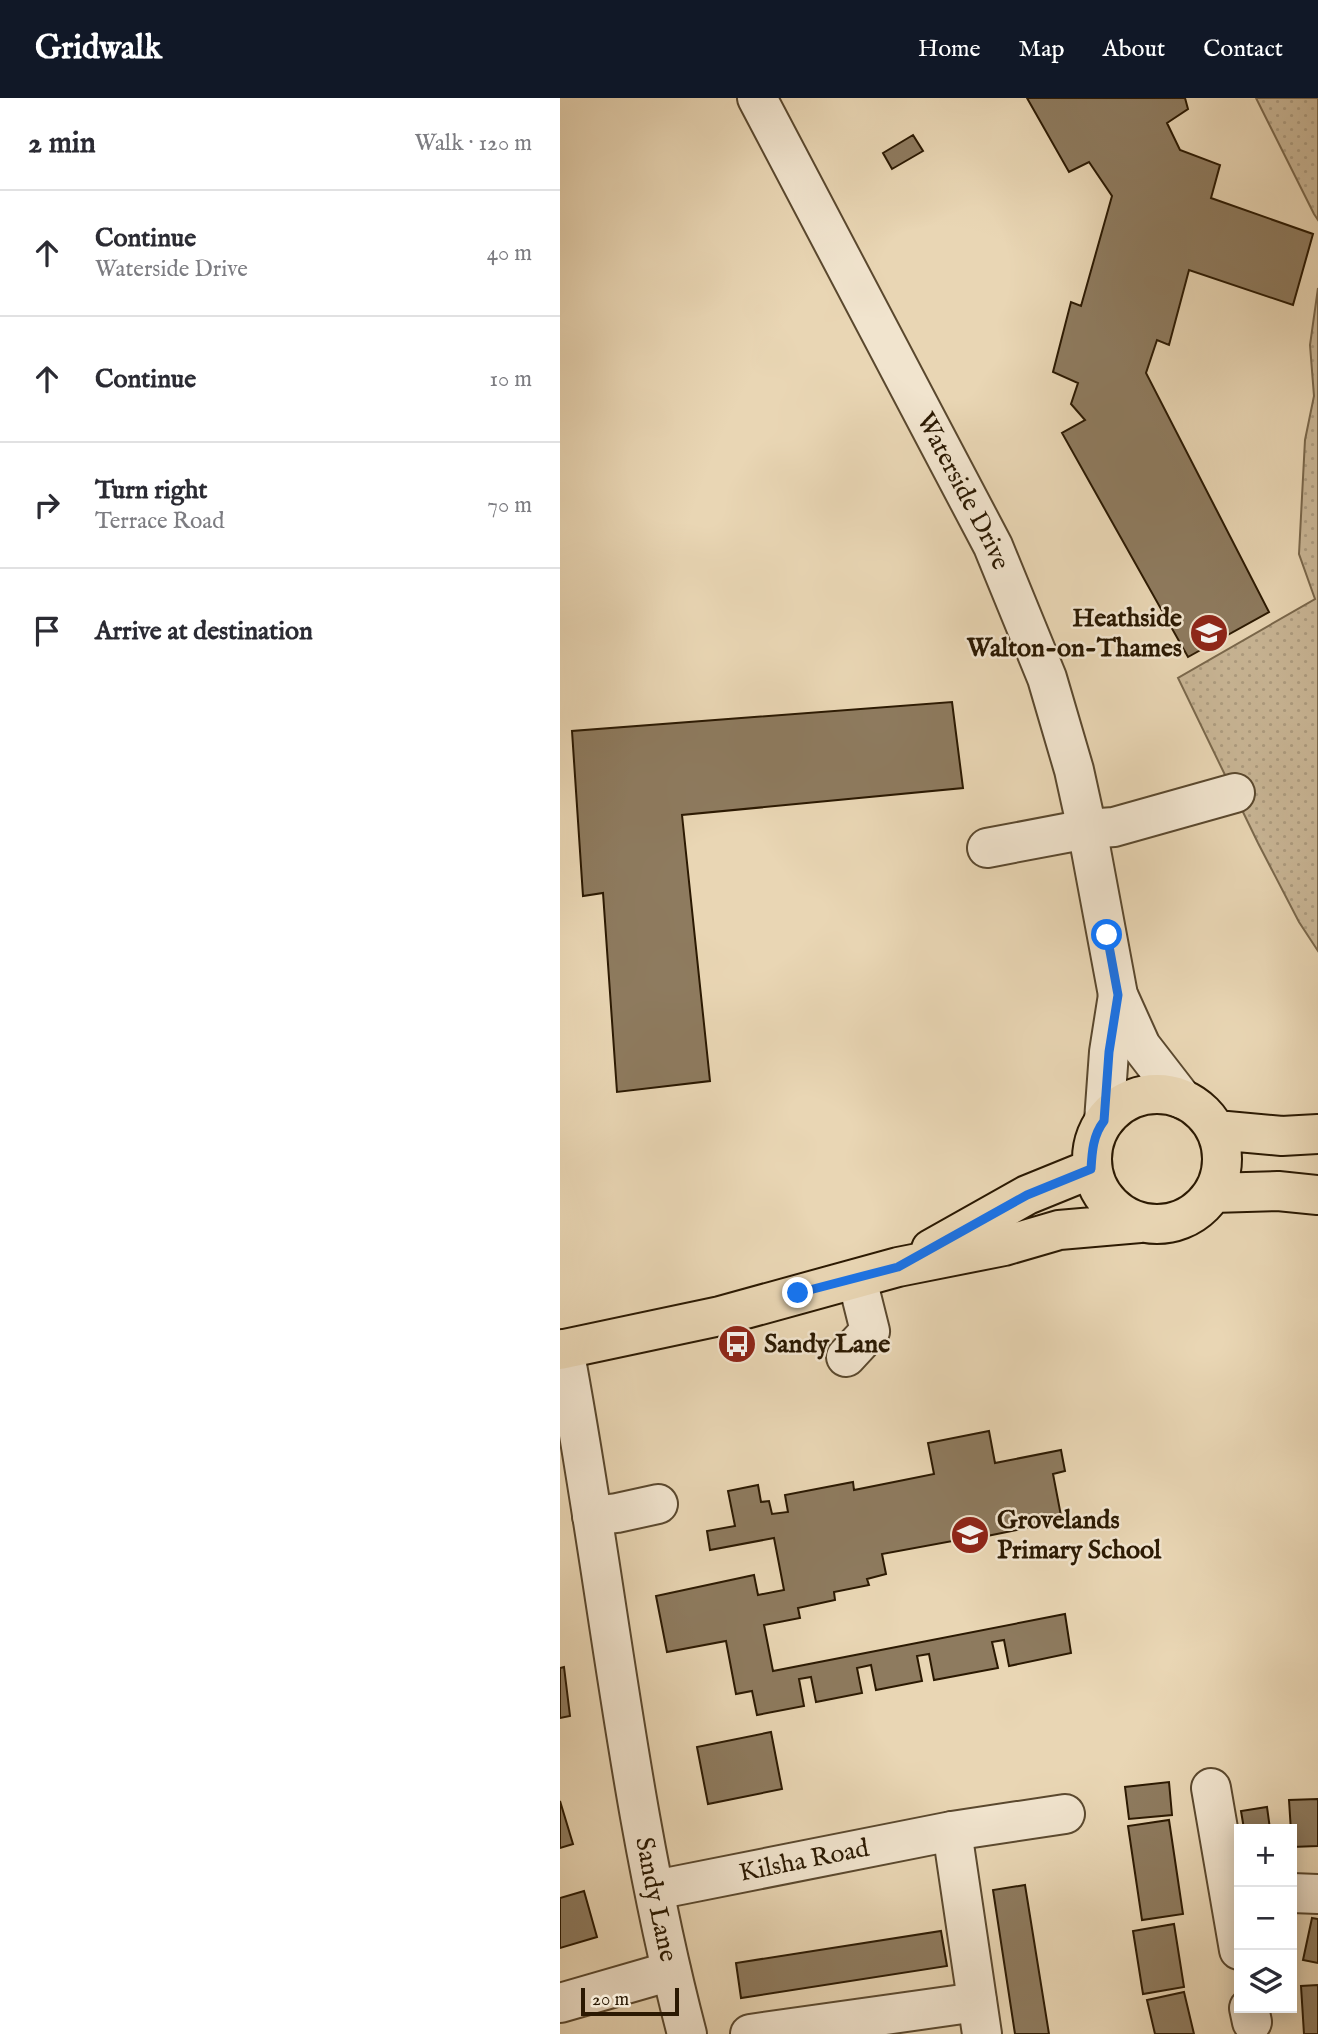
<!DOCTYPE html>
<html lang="en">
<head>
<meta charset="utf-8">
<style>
	:root { --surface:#fff; --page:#f7f7f7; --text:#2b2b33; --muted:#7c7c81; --line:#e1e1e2; --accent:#111827 }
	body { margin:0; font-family:"IM FELL English",serif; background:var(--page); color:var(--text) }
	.controls { position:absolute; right:21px; bottom:21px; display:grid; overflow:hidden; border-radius:0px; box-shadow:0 4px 18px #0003 }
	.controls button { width:63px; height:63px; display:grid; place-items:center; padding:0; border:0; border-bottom:2px solid var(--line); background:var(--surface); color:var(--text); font:35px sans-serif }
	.scale { position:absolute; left:21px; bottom:18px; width:98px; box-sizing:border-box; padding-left:7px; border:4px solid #2b1902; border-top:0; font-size:19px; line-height:24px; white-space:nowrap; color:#2b1902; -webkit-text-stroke:5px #f1e4ce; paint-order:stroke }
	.stop { position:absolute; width:21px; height:21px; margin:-16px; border:5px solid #1a73e8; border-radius:50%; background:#fff }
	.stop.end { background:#1a73e8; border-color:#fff; box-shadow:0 2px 7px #0008 }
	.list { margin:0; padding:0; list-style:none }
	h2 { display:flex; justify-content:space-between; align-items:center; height:91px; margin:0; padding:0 28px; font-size:30px }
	h2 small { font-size:23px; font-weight:400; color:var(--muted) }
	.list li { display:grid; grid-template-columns:46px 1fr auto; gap:21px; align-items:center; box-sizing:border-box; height:126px; padding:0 28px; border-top:2px solid var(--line) }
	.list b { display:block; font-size:26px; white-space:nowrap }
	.list p { margin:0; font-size:23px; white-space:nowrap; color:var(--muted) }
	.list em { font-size:23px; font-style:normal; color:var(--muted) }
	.icon { flex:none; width:38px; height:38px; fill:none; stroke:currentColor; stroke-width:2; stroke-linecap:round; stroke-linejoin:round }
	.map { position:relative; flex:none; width:758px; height:1936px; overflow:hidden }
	header { display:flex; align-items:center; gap:42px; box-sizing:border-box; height:98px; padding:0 35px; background:var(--accent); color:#fff }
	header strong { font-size:33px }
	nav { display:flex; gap:38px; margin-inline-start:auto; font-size:24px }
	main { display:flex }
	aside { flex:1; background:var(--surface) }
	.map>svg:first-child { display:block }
	.green { fill:url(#green-dots); stroke:#7a684c; stroke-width:2 }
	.building { fill:#8e7b5f; stroke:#2b1902; stroke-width:2 }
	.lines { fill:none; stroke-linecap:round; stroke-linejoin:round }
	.minor-casing { stroke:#5a482e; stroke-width:42 }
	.major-casing { stroke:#2b1902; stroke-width:42 }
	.minor { stroke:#f1e4ce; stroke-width:38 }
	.major { stroke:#e9d6b4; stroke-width:38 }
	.route { stroke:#1a73e8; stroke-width:9 }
	.labels { text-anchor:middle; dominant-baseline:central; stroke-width:5; stroke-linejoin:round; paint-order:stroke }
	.street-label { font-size:26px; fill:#2b1902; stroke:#f1e4ce }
	.poi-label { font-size:26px; font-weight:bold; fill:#2b1902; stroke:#f1e4ce; text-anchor:start }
</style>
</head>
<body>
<header>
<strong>Gridwalk</strong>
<nav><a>Home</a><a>Map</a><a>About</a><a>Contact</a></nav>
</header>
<main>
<aside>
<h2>2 min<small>Walk · 120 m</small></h2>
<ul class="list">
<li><svg class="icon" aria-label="ahead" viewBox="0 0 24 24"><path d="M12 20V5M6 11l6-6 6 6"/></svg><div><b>Continue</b><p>Waterside Drive</p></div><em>40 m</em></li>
<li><svg class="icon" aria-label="ahead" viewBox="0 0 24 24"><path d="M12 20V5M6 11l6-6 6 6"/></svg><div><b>Continue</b></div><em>10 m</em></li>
<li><svg class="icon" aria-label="right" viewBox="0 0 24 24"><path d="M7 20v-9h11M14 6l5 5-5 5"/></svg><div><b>Turn right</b><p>Terrace Road</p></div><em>70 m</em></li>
<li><svg class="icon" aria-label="arrive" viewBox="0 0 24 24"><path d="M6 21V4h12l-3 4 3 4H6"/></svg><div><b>Arrive at destination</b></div></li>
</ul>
</aside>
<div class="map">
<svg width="758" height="1936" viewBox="0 0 758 1936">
	<defs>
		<pattern id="green-dots" width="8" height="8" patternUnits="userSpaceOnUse" patternTransform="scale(1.75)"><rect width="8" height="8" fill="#c9b696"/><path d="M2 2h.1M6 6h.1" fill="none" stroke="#ad9c80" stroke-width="1.8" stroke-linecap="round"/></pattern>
	</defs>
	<rect width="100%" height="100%" fill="#e9d6b4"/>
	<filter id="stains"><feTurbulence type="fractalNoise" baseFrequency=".00286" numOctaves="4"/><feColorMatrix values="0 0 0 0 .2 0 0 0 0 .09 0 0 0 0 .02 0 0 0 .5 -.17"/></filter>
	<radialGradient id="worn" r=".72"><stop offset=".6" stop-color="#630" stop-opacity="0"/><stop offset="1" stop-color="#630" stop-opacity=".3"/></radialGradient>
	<path class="green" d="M696,0H758V122L754,116Z
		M758,190V853L739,824L698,745L618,580L755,501L739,456L745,342L754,298L750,247Z"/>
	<path class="building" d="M467,0H625L628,11L607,25L620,52L660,67L651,100L753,136L733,207L629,172L609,247L597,242L586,275L709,514L628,559L502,335L525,322L511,306L518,285L493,274L511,204L521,208L552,98L529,64L509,74Z
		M353,37L363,53L332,71L323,55Z
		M392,604L403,690L122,717L150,983L57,994L43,795L23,798L12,633Z
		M429,1333L435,1365L501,1352L505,1373L493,1376L502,1423L417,1440L413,1425L406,1426L409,1440L322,1456L326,1476L307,1481L309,1487L274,1494L275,1502L238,1510L240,1520L204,1527L213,1573L505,1516L511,1555L449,1568L444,1542L432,1544L438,1570L374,1582L369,1556L357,1558L362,1583L316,1592L311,1567L297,1570L302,1595L256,1604L251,1579L239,1581L244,1608L197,1617L192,1593L176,1596L166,1543L107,1554L96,1498L194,1477L198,1497L224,1492L214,1440L150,1452L147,1433L175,1428L168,1393L198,1387L201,1404L209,1403L212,1416L228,1414L225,1397L293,1384L294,1392L374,1376L368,1345Z
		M4,1569L10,1618L0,1620V1570Z
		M211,1634L222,1691L148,1706L137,1649Z
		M609,1684L612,1717L569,1721L565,1689Z
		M758,1701V1748L732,1749L729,1702Z
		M0,1703L13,1746L0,1750Z
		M707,1709L710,1731H684L681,1713Z
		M609,1722L623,1816L582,1822L568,1728Z
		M465,1787L489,1936H455L433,1792Z
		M24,1793L37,1839L0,1850V1800Z
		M752,1820L758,1821V1865L743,1862Z
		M614,1826L624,1889L583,1896L573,1833Z
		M381,1833L387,1868L181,1900L176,1865Z
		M758,1887V1936H744L741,1888Z
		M624,1894L634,1936H595L587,1902Z"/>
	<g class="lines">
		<defs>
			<g id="minor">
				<path id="s1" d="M197,0L433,448L487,580L514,672L527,731L558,897L581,948L622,1001"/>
				<path d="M427,750L527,731L554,729L675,695"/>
				<path d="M544,1023L549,954L558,897"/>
				<path id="s2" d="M4,1251C47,1479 68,1712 127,1936"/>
				<path d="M286,1259L310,1233L297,1181"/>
				<path d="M32,1418L57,1415L98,1406"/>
				<path d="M651,1690L679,1852"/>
				<path d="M392,1733L422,1936"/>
				<path id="s3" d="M95,1792L392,1733L505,1716"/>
				<path d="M732,1795L758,1796"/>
				<path d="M0,1905L111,1873"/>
				<path d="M689,1910L692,1924"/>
				<path d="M190,1936L417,1904"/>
			</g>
			<path id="major" d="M532 1061a65 65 0 1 1 130 0a65 65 0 1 1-130 0Z
				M656,1032L722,1038L758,1036
				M653,1095L718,1093L758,1097
				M371,1151L467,1097L531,1071
				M0,1252L160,1218L338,1169L444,1148L499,1132L580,1125"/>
		</defs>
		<use href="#minor" class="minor-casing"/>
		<use href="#major" class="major-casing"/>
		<use href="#minor" class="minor"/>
		<use href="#major" class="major"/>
	</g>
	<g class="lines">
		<path class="route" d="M238,1195L338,1169L467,1097L531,1071C532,1054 533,1037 544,1023L549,954L558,897L547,837"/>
	</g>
	<defs>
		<symbol id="school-disc" viewBox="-11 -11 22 22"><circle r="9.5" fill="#8f2418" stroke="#f1e4ce"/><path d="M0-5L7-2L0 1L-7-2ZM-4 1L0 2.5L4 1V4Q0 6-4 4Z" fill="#fff"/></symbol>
		<symbol id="bus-disc" viewBox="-11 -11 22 22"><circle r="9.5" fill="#8f2418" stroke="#f1e4ce"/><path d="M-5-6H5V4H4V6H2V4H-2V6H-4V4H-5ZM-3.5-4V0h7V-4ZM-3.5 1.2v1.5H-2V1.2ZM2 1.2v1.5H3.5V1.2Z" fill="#fff"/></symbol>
	</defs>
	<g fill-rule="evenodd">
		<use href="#school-disc" x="627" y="513" width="44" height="44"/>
		<use href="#bus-disc" x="155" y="1224" width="44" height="44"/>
		<use href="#school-disc" x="388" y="1415" width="44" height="44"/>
	</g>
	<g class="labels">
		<g class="street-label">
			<text stroke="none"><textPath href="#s1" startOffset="444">Waterside Drive</textPath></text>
			<text stroke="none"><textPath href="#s3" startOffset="152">Kilsha Road</textPath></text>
			<text stroke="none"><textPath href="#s2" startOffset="558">Sandy Lane</textPath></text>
		</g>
		<g class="poi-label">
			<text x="622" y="520" text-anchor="end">Heathside<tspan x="622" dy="30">Walton-on-Thames</tspan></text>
			<text x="204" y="1246">Sandy Lane</text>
			<text x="437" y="1422">Grovelands<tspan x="437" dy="30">Primary School</tspan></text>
		</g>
	</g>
	<rect width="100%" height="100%" filter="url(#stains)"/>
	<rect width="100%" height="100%" fill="url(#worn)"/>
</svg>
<div class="controls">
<button>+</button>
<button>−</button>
<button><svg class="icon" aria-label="layers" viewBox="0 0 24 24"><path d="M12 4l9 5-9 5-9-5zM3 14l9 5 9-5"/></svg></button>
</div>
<div class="scale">20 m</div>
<div class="stop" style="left:547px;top:837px"></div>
<div class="stop end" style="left:238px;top:1195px"></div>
</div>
</main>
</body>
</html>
